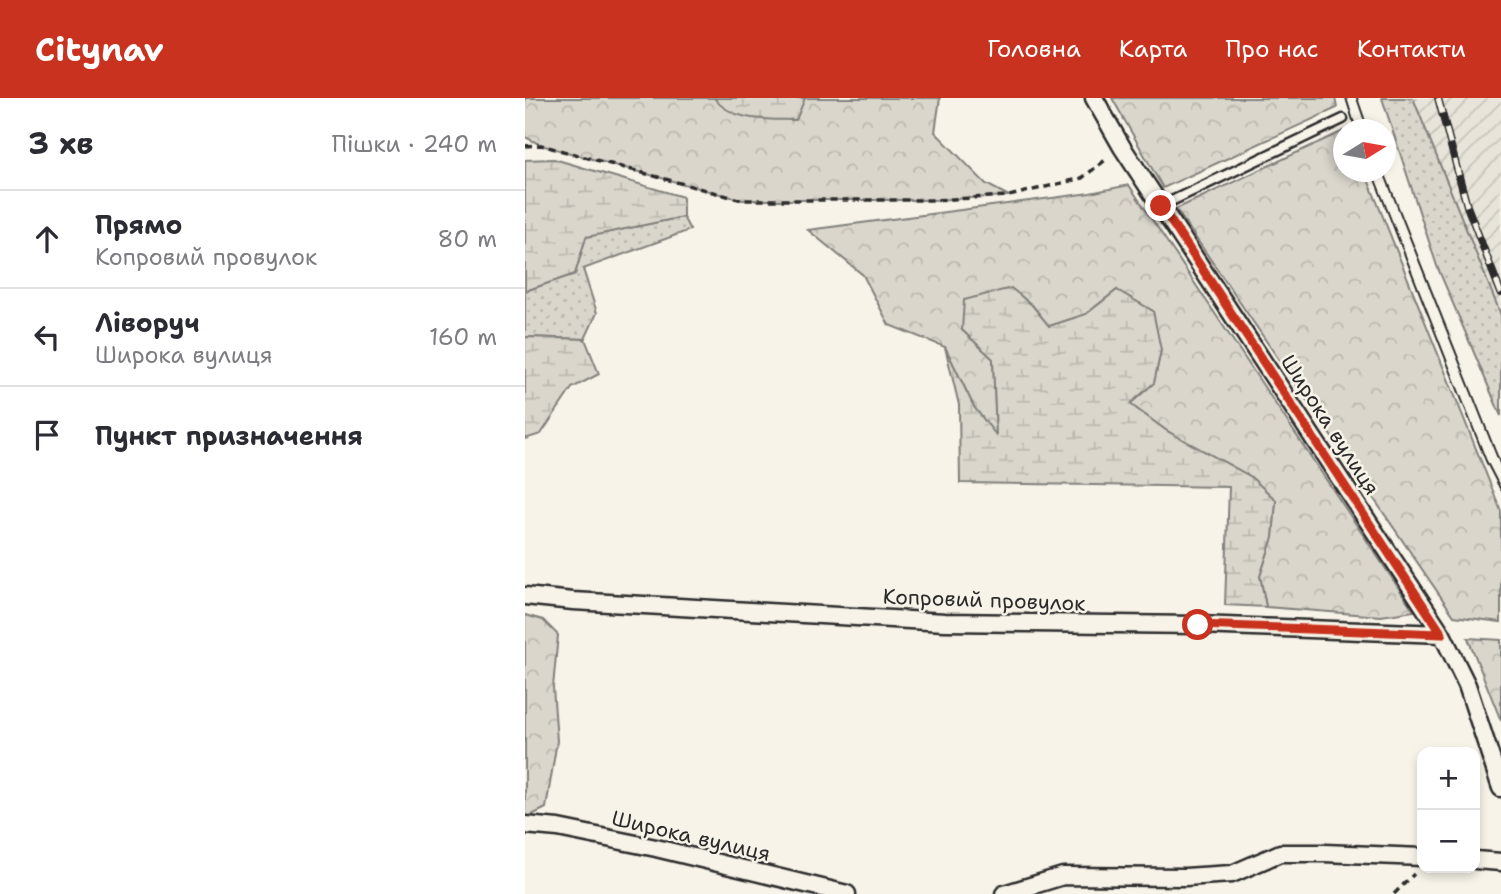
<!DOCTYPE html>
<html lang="uk">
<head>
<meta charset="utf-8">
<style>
	:root { --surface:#fff; --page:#f7f7f7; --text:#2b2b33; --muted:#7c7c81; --line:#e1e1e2; --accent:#c8321e }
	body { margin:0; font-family:"Shantell Sans",sans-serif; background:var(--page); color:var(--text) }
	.controls { position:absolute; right:21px; bottom:21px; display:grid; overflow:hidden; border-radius:14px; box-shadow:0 4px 10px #0003 }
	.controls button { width:63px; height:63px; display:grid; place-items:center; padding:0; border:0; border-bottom:2px solid var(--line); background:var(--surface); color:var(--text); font:35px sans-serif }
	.compass { position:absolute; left:808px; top:21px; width:63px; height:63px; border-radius:50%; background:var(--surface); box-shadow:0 4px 10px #0003; rotate:79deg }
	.stop { position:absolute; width:21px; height:21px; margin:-16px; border:5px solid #c8321e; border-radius:50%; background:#fff }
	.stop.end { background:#c8321e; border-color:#fff; box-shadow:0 2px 7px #0008 }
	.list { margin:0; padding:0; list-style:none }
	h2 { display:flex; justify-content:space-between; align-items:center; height:91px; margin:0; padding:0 28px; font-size:30px }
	h2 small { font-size:23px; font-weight:400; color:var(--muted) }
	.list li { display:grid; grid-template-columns:46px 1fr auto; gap:21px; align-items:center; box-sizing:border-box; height:98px; padding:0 28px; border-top:2px solid var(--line) }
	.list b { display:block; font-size:26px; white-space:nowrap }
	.list p { margin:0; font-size:23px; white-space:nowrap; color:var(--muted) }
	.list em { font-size:23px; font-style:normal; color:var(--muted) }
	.icon { flex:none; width:38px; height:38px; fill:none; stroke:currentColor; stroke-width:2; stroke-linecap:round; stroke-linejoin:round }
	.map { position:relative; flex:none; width:976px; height:796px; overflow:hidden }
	header { display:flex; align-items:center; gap:42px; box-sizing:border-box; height:98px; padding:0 35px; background:var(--accent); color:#fff }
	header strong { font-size:33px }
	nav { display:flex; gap:38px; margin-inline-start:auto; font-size:24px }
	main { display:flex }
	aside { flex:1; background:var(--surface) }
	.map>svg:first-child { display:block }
	.industrial { fill:url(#industrial-furrows) }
	.grass { fill:url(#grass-dots); stroke:#82807c; stroke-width:2 }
	.forest { fill:url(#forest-crowns); stroke:#82807c; stroke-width:2 }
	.wetland { fill:url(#wetland-marsh); stroke:#82807c; stroke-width:2 }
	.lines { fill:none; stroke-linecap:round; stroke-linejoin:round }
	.service-casing { stroke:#2b2b2b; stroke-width:13 }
	.minor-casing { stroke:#2b2b2b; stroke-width:21 }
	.path { stroke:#2b2b2b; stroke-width:3.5; stroke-dasharray:7 5; stroke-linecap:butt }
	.service { stroke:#f7f3e8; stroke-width:8 }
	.minor { stroke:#f7f3e8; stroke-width:16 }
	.tram { stroke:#2b2b2b; stroke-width:2 }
	.rail-casing { stroke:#2b2b2b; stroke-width:8 }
	.rail { stroke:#f7f3e8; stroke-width:5; stroke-dasharray:16; stroke-linecap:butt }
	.route { stroke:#c8321e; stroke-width:9 }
	.labels { text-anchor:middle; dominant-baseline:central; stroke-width:5; stroke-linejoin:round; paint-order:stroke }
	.street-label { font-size:21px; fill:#2b2b2b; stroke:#f7f3e8 }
</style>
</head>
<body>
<header>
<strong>Citynav</strong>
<nav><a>Головна</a><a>Карта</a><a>Про нас</a><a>Контакти</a></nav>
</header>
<main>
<aside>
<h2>3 хв<small>Пішки · 240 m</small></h2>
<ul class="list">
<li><svg class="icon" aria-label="ahead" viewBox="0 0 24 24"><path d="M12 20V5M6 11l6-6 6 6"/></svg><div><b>Прямо</b><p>Копровий провулок</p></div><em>80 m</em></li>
<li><svg class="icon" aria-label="left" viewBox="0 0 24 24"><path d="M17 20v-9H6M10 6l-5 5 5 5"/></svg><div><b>Ліворуч</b><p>Широка вулиця</p></div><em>160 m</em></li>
<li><svg class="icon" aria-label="arrive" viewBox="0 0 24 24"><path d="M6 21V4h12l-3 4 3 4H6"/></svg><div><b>Пункт призначення</b></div></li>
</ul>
</aside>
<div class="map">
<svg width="976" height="796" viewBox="0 0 976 796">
	<defs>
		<pattern id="industrial-furrows" width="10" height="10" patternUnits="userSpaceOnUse" patternTransform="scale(1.75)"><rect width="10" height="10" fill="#e8e4da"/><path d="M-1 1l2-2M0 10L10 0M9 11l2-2" fill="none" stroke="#c7c4bb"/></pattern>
		<pattern id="grass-dots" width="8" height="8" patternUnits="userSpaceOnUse" patternTransform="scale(1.75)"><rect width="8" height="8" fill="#dad6cc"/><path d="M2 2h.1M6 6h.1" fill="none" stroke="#bbb8af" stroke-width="1.8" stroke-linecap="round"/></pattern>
		<pattern id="forest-crowns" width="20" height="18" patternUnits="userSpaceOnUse" patternTransform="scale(1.75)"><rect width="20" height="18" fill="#dad6cc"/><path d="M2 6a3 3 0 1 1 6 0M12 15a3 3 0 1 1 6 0" fill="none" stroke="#bbb8af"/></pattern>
		<pattern id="wetland-marsh" width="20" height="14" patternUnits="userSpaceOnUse" patternTransform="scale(1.75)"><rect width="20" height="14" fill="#dad6cc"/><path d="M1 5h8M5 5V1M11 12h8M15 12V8" fill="none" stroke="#bbb8af"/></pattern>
	</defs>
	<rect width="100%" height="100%" fill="#f7f3e8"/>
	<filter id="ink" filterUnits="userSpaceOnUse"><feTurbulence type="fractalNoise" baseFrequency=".0143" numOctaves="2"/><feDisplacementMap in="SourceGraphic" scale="14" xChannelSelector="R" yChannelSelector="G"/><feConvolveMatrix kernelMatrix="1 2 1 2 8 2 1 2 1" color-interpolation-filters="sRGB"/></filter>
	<g filter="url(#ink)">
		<path class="industrial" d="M878,0H976V256Z"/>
		<path class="grass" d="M857,0H888L976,217V318L912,168Z
			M158,119L165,132L58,171L72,215L60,241L0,239V193L50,176L61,139Z"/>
		<path class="forest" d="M0,0H415L410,34L461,86L484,98L408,102H217L16,47L0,39Z
			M587,0H810L812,10L638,90Z
			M818,33V74H840L976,413V524L929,518L651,111Z
			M604,87L889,513L856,518L741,509L735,478L748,439L751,402L642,333L605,306L629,284L636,252L592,192L561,216L524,229L507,207L437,232L468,260L471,338L449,309L420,249L364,227L338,177L283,132L565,95Z
			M0,517L18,522L33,537L28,589L32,643L21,710L1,720H0Z
			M943,540L976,542V623Z"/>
		<path class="wetland" d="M189,0H280L271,22C244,21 208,25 189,0Z
			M29,61L158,99V119L61,139L50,176L0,193V62Z
			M486,190L507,207L524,228L561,216L592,192L628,213L636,252L629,285L605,306L642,333L725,378L751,402L748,439L735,478L741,509L700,507L704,389L435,385L434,307L420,249L449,309L471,337L468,261L437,232L439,202Z
			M0,239L60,241L74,276L47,290L16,336L0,341Z"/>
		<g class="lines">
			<defs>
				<path id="service" d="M636,108L818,21"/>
				<path id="minor" d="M569,0L597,49L917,536L942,587L976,690
					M0,498L48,503L420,524L673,527L917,536
					M0,727L33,730L131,750L322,796
					M950,762L976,764
					M479,796L538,778L660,779L707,776L755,755H799L897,759"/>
			</defs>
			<use href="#service" class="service-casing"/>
			<use href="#minor" class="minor-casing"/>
			<path class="path" d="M0,48L16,47L217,102H408L484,98L557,80L583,60
				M869,796L889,776"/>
			<use href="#service" class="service"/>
			<use href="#minor" class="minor"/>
			<path class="tram" d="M821,0L831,32
				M832,0L843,32
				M847,74L961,363L976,392
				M859,74L976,368"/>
			<defs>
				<path id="rail" d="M913,0L942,108L976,195"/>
			</defs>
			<use href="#rail" class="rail-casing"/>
			<use href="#rail" class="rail"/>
		</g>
	</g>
	<g class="lines" filter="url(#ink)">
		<path class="route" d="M636,108L917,536L673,527"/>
	</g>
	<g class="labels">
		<g class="street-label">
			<text transform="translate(805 327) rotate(57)">Широка вулиця</text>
			<text transform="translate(459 502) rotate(2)">Копровий провулок</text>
			<text transform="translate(166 738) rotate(13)">Широка вулиця</text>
		</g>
	</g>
</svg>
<div class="controls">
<button>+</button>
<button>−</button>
</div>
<svg class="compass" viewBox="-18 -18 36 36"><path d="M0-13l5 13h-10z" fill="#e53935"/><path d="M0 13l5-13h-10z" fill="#7c7c81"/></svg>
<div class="stop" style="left:673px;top:527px"></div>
<div class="stop end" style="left:636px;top:108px"></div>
</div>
</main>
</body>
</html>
